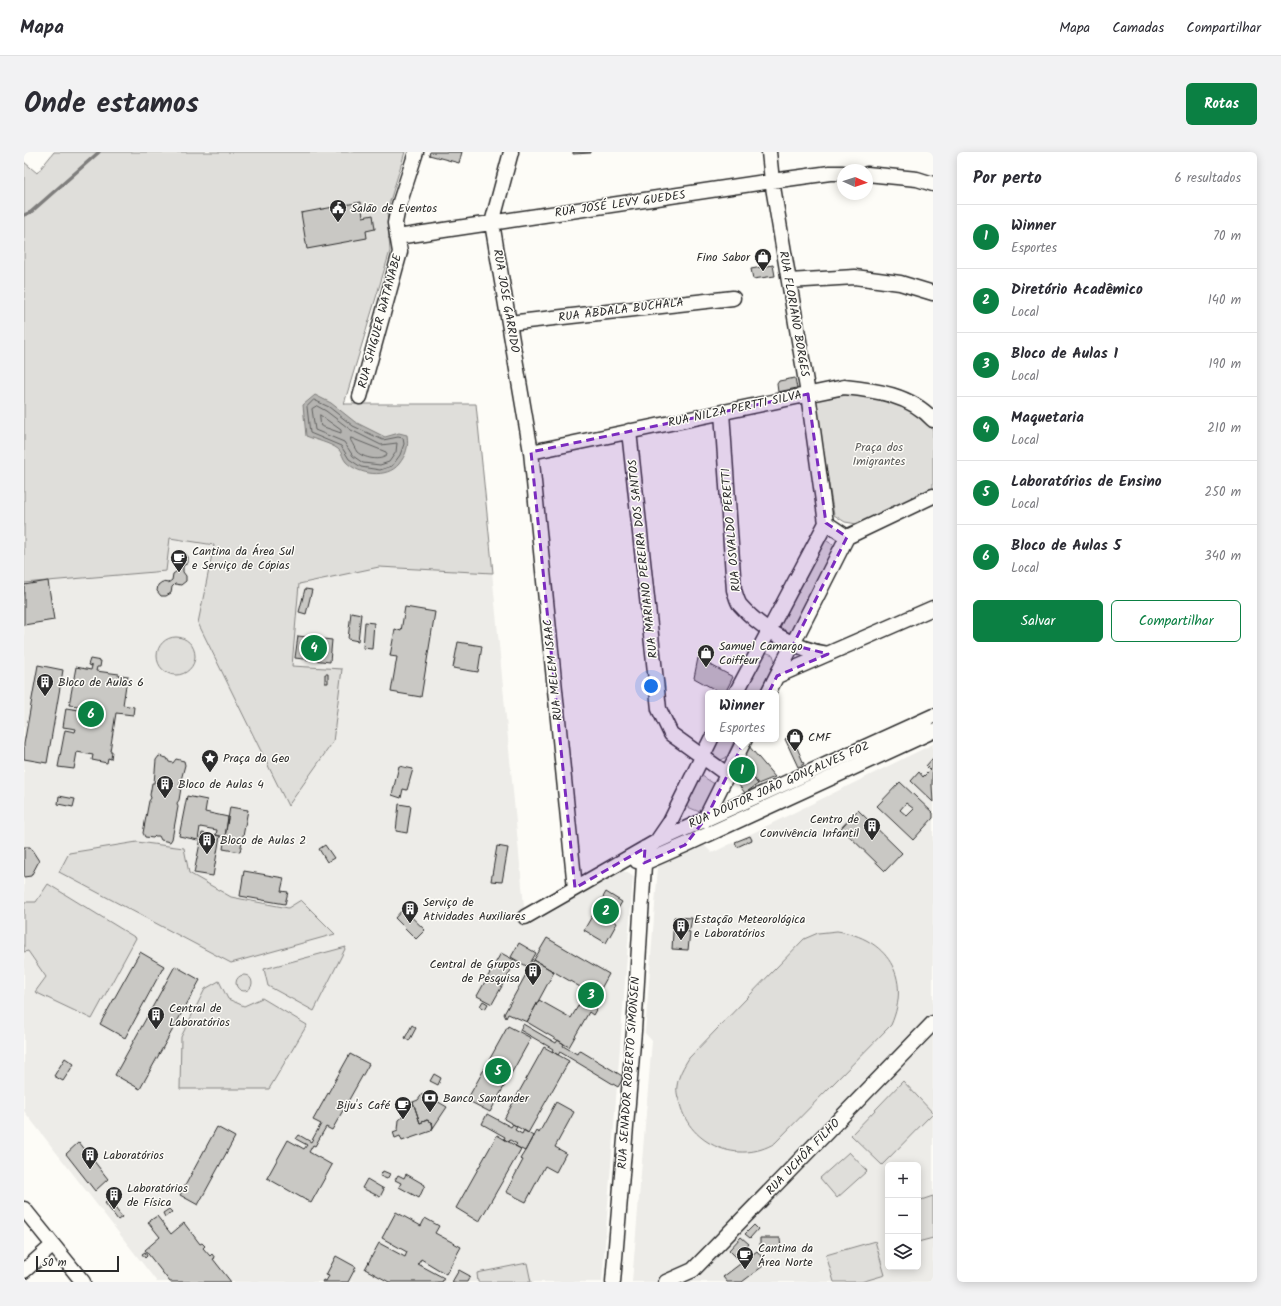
<!DOCTYPE html>
<html lang="pt">
<head>
<meta charset="utf-8">
<style>
	:root { --surface:#fff; --page:#f2f2f3; --text:#2b2b33; --muted:#7c7c81; --line:#e1e1e2; --accent:#0b8043 }
	body { margin:0; font-family:Kalam,sans-serif; background:var(--page); color:var(--text) }
	.controls { position:absolute; right:12px; bottom:12px; display:grid; overflow:hidden; border-radius:6px; box-shadow:0 2px 10px #0003 }
	.controls button { width:36px; height:36px; display:grid; place-items:center; padding:0; border:0; border-bottom:1px solid var(--line); background:var(--surface); color:var(--text); font:20px sans-serif }
	.compass { position:absolute; left:813px; top:12px; width:36px; height:36px; border-radius:50%; background:var(--surface); box-shadow:0 2px 10px #0003; rotate:93deg }
	.scale { position:absolute; left:12px; bottom:10px; width:83px; box-sizing:border-box; padding-left:4px; border:2px solid #2b2b2b; border-top:0; font-size:11px; line-height:14px; white-space:nowrap; color:#2b2b2b; -webkit-text-stroke:3px #fdfcf7; paint-order:stroke }
	.you { position:absolute; left:627px; top:534px; width:14px; height:14px; margin:-10px; border:3px solid #fff; border-radius:50%; background:#1a73e8; box-shadow:0 0 0 6px #1a73e833 }
	.badge { display:grid; place-items:center; width:26px; height:26px; border-radius:50%; background:var(--accent); color:#fff; font-size:13px; font-weight:700 }
	.pin { position:absolute; translate:-50% -50%; border:2px solid #fff; box-shadow:0 1px 4px #0006 }
	.popup { position:absolute; left:681px; top:538px; width:74px; height:52px; box-sizing:border-box; display:grid; place-content:center; border-radius:6px; background:var(--surface); filter:drop-shadow(0 1px 3px #0005); font-size:13px; white-space:nowrap; color:var(--muted) }
	.popup b { font-size:15px; color:var(--text) }
	.popup::after { content:''; position:absolute; left:50%; top:100%; margin-left:-8px; border:8px solid transparent; border-top-color:var(--surface) }
	.list { margin:0; padding:0; list-style:none }
	h2 { display:flex; justify-content:space-between; align-items:center; height:52px; margin:0; padding:0 16px; font-size:17px }
	h2 small { font-size:13px; font-weight:400; color:var(--muted) }
	.list li { display:grid; grid-template-columns:26px 1fr auto; gap:12px; align-items:center; box-sizing:border-box; height:64px; padding:0 16px; border-top:1px solid var(--line) }
	.list b { display:block; font-size:15px; white-space:nowrap }
	.list p { margin:0; font-size:13px; white-space:nowrap; color:var(--muted) }
	.list em { font-size:13px; font-style:normal; color:var(--muted) }
	.actions { display:flex; gap:8px; padding:12px 16px }
	.actions a { flex:1; padding:9px 0; border:1px solid var(--accent); border-radius:6px; text-align:center; font-size:14px; color:var(--accent) }
	.actions .main { background:var(--accent); color:#fff }
	.icon { flex:none; width:22px; height:22px; fill:none; stroke:currentColor; stroke-width:2; stroke-linecap:round; stroke-linejoin:round }
	.map { position:relative; flex:none; width:909px; height:1130px; overflow:hidden; border-radius:6px }
	header { display:flex; align-items:center; gap:24px; box-sizing:border-box; height:56px; padding:0 20px; background:var(--surface); border-bottom:1px solid var(--line) }
	header strong { font-size:19px }
	nav { display:flex; gap:22px; margin-inline-start:auto; font-size:14px }
	.intro { display:flex; align-items:center; justify-content:space-between; box-sizing:border-box; height:96px; padding:0 24px }
	h1 { margin:0; font-size:28px }
	.button { padding:10px 18px; border-radius:6px; background:var(--accent); color:#fff; font-size:14px; font-weight:700 }
	main { display:flex; gap:24px; padding:0 24px }
	aside { flex:1; background:var(--surface); border-radius:6px; box-shadow:0 2px 10px #0003 }
	.map>svg:first-child { display:block }
	.built { fill:#edece8; fill-rule:evenodd }
	.green { fill:#dfdeda; stroke:#858482 }
	.water { fill:#b5b4b1; stroke:#7e7d7b }
	.lines { fill:none; stroke-linecap:round; stroke-linejoin:round }
	.shore { stroke:#626261; stroke-width:1 }
	.stream { stroke:#7e7d7b; stroke-width:3.5 }
	.building { fill:#c9c8c4; stroke:#2b2b2b; fill-rule:evenodd }
	.minor-casing { stroke:#2b2b2b; stroke-width:17 }
	.minor { stroke:#fdfcf7; stroke-width:14 }
	.marked { fill:#7b2cbf; fill-opacity:0.2; stroke:#7b2cbf; stroke-width:3; stroke-dasharray:8 5; stroke-linejoin:round }
	.labels { text-anchor:middle; dominant-baseline:central; stroke-width:3; stroke-linejoin:round; paint-order:stroke }
	.street-label { font-size:12px; fill:#2b2b2b; stroke:#fdfcf7 }
	.poi-label { font-size:12px; fill:#2b2b2b; stroke:#fdfcf7; text-anchor:start }
	.park-label { font-size:12px; fill:#585857; stroke:#fdfcf7 }
</style>
</head>
<body>
<header>
<strong>Mapa</strong>
<nav><a>Mapa</a><a>Camadas</a><a>Compartilhar</a></nav>
</header>
<div class="intro"><h1>Onde estamos</h1><a class="button">Rotas</a></div>
<main>
<div class="map">
<svg width="909" height="1130" viewBox="0 0 909 1130">
	<rect width="100%" height="100%" fill="#fdfcf7"/>
	<filter id="ink" filterUnits="userSpaceOnUse"><feTurbulence type="fractalNoise" baseFrequency=".025" numOctaves="2"/><feDisplacementMap in="SourceGraphic" scale="8" xChannelSelector="R" yChannelSelector="G"/><feConvolveMatrix kernelMatrix="1 2 1 2 8 2 1 2 1" color-interpolation-filters="sRGB"/></filter>
	<g filter="url(#ink)">
		<path class="built" d="M381,0L363,59L366,99L320,252H452L502,775L597,719L604,720L609,725L578,1130H133L0,959V63Z
			M909,592V1130H608L628,889L621,881L634,714L678,691L688,701ZM864,1013H894V1115H864Z"/>
		<path class="green" d="M30,0H381L363,59L366,99L320,252H452L469,421L355,415L275,432L268,514L318,517L309,590L264,654L174,471L190,393L146,386L142,419L0,431V10L13,21Z
			M823,243L876,247L909,278V338L833,372L821,370L810,363L791,248Z
			M800,387L811,394L766,482L754,474Z
			M133 504a19 19 0 1 1 38 0a19 19 0 1 1-38 0Z
			M741,500L749,503L751,509L735,541H717Z
			M693,587H711L703,605L695,609L687,603Z
			M675,622L692,633L678,661L659,653Z
			M113,690L160,696L165,721L207,745L264,756L277,748L311,782L207,811L35,720L45,701Z
			M24,732L112,786L68,867L11,840L22,825L4,799L0,800V750H12Z
			M813,779C863,786 888,825 867,873L751,991C715,1013 666,993 656,952C654,946 652,940 653,934C654,924 660,914 665,906L780,787L794,781Z
			M322,795L290,859L244,834L240,817Z
			M212 831a8 8 0 1 1 16 0a8 8 0 1 1-16 0Z
			M195,829L204,847L220,854L238,846L283,873L245,937H156L157,885L181,837Z
			M879,929L909,961L858,1013L827,983Z
			M825,1000L843,1019L813,1046L796,1026Z
			M909,1044V1086L894,1090V1049Z
			M851,1089L861,1123L837,1130H810L802,1103Z
			M503,1111L507,1130H454L453,1121Z"/>
		<path class="water" d="M291,243L307,251L331,270L361,285L375,281L383,283C385,295 382,303 375,312C363,327 335,323 322,310C319,307 318,300 314,297C306,291 292,288 282,284L279,253Z"/>
		<g class="lines">
			<path class="shore" d="M290,248L305,255L329,274L359,288L374,285L379,286L380,292L376,303L368,314L356,318L337,315L325,307L317,294L286,281L283,255Z
				M293,254L302,259L327,278L357,293L373,291L372,300L365,310L356,313L339,311L329,304L320,290L291,278L288,257Z
				M296,263L317,278V281L297,274Z
				M327,286L362,300L363,303C356,310 340,306 333,300C331,297 329,292 327,289Z"/>
			<path class="stream" d="M0,63L7,60L75,0"/>
		</g>
		<path class="building" d="M406,0H438L435,11L405,3Z
			M549,0H567V1L549,2Z
			M337,50L339,65L349,63L351,77L342,79L343,86L283,97L277,61Z
			M749,113L751,124L729,127L727,117Z
			M771,226L773,236L754,240L753,232L755,229Z
			M155,400L161,401L164,405V411L159,414V420L162,424V429L157,433L151,432L148,435L147,441L142,444H137L133,439L134,433L138,430L144,431L148,428L149,422L153,419V414L150,409V404Z
			M24,429L30,468L0,473V433Z
			M281,437L288,438L282,462L275,460Z
			M381,455L411,460L397,545L367,540L373,505L366,504L371,477L377,479Z
			M327,460L337,462L334,489L324,487Z
			M341,470L350,471L348,497L339,496Z
			M274,484L308,488L306,510L271,506Z
			M434,490L458,494L454,520L429,516Z
			M674,506L709,525L701,541H697L670,526Z
			M66,507L77,509L76,515H73L72,519L95,522L97,526L99,525L97,523L104,524L103,531L101,529L100,530L102,533L99,553L110,555L109,563L92,561L86,599H88L87,607L84,606L83,611L68,608L69,603L53,600L50,617L34,615L41,578L51,580L52,577L39,575L42,556L55,558V554L45,553L52,515L67,518L68,514L64,513Z
			M14,513L39,518L23,611L0,607V592Z
			M301,522H304V531H301Z
			M768,584L780,612L774,615L761,587Z
			M724,593L751,625L734,632L717,609Z
			M135,604L143,606L145,610L149,611L152,607L160,609L161,613L157,628L155,636H157L155,648L153,651L154,655L148,687L146,690L137,688L135,684H131L129,686L121,685L119,681L125,649L127,646L126,643L128,631H130L132,608Z
			M909,606L908,633L909,650L887,629L895,620L899,625L906,618L902,614Z
			M717,609L734,632L721,641L710,627Z
			M375,614L389,617L383,638L379,637L377,646L368,643Z
			M876,630L909,661V666L889,688L853,654ZM882,651L890,657L883,664L876,658Z
			M35,644L51,647L49,655L34,652Z
			M163,644L183,648L181,660L204,665L201,685L192,683L193,678L176,675L174,688L155,684Z
			M375,652L387,654L383,681L372,679Z
			M206,655L224,658L216,700L199,697Z
			M834,658L878,701L861,719L817,676Z
			M178,681L196,684L189,724L170,721Z
			M726,684L728,688L713,695L711,690Z
			M301,693L310,706L303,710L295,697Z
			M473,694L484,696L478,730L467,729Z
			M0,695H6L15,709L7,724L0,725Z
			M220,719L260,726L257,739L264,740L261,752L216,744Z
			M582,740L598,750L587,768L593,771L582,791L560,778Z
			M379,757L401,778L392,787L371,766Z
			M650,765L668,766L666,777H661V779L666,780L664,798L648,797Z
			M523,786L585,822L568,853L573,856L569,863L565,860L545,895L503,870L515,848L547,866L563,839L510,808Z
			M495,791L512,801L504,815L487,805Z
			M116,800L140,814L101,886L76,872Z
			M477,801L492,809L468,852L453,844Z
			M510,808L530,820L503,870L484,862L482,866L480,862Z
			M151,814L176,828L116,937L91,923Z
			M459,849L464,852L461,857L456,854Z
			M499,872L532,891L534,888L540,892L539,894L553,902L555,898L600,925L594,935L536,900L534,903L528,899L529,897L496,878Z
			M388,873L392,876L385,889L381,886Z
			M484,874L507,886L466,960L443,948Z
			M520,895L545,909L504,981L480,967Z
			M326,902L345,912L308,978L302,975L291,994L289,993L285,1000L308,1013L287,1051L243,1026L264,988L280,997L283,993L272,987L275,983L287,990L297,972L289,968Z
			M41,906L50,912L39,929L30,924Z
			M410,922L417,926L414,933L406,929Z
			M399,941L423,955L407,979L409,975L408,971L403,968L396,971L389,950L394,948Z
			M383,950L384,952L389,950L396,971L403,968L408,971L409,975L407,979L378,989L376,984L371,986L369,980L374,978L375,968L381,963L378,954Z
			M532,950L550,960L531,995L542,1001L532,1020L521,1014L502,1050L482,1040L499,1008L496,1007L501,999L512,979L515,981Z
			M463,962L487,975L489,972L493,975L491,978L498,982L500,978L509,984L501,999L491,994L493,992L486,988L485,990L480,987L481,985L458,972Z
			M193,975L211,985L174,1053L156,1043Z
			M473,983L497,997L455,1070L432,1056Z
			M55,990L84,1027L71,1039L42,1002Z
			M359,1019L366,1022L363,1027L356,1024Z
			M382,1022L401,1033L395,1046L375,1035L377,1031L371,1028L374,1023L380,1026Z
			M343,1027L360,1037L356,1045L338,1036Z
			M85,1048L98,1065L94,1068L81,1051Z
			M145,1057L148,1060L141,1065L139,1061Z
			M372,1060L397,1074L401,1066L415,1074L411,1081L437,1095L422,1122L397,1107L396,1109L394,1112L420,1126L418,1130H365L341,1117L355,1091L381,1105L383,1100L358,1086Z
			M133,1064L147,1082L160,1071L176,1092L178,1091L181,1094L179,1096L186,1104L188,1102L191,1106L189,1107L207,1130H146L121,1098L136,1085L124,1070Z
			M730,1073L734,1077L726,1086L721,1082Z
			M717,1085L725,1092L713,1106L705,1098Z
			M736,1086H756L757,1098L736,1099Z
			M733,1099L743,1111L718,1130H703L699,1125Z
			M121,1100L123,1104L121,1106L118,1102Z
			M312,1104L332,1115L324,1130H298L299,1128L302,1129L305,1124L302,1123Z
			M435,1118L446,1124L443,1130H428Z"/>
		<g class="lines">
			<defs>
				<path id="minor" d="M487,0L468,71L507,300L551,736
					M745,0L748,29L784,242L802,371
					M843,22L893,27L909,32
					M373,85L748,29L806,21H819
					M765,129L831,125L876,131L909,141
					M485,171L709,146
					M336,245L376,100L371,71L374,56L392,0
					M698,260L710,438C712,443 713,449 716,453C737,477 773,498 804,502
					M605,279L635,557L647,582L704,623
					M507,300L820,235C851,238 887,243 909,268
					M802,371L823,385
					M823,385L909,344
					M753,524L909,456
					M712,541L802,371
					M744,541L823,385
					M680,669L721,587
					M633,689L646,670L687,587
					M613,709L620,711L661,693L909,579
					M501,765L632,690L909,564
					M0,1057L59,1130
					M0,1119L29,1093
					M589,1130L610,879L621,696
					M642,1130L669,1118L909,871"/>
			</defs>
			<use href="#minor" class="minor-casing"/>
			<use href="#minor" class="minor"/>
		</g>
	</g>
	<path class="marked" d="M784,242L802,371L823,385L769,493L804,502L753,524L682,666L661,693L620,711L621,696L551,736L507,300Z"/>
	<defs>
		<symbol id="civic-pin" viewBox="-11 -11 22 30"><path d="M0 17L-7.5 6A9.5 9.5 0 1 1 7.5 6Z" fill="#2b2b2b" stroke="#fdfcf7"/><path d="M-.6-6.5H3V-4.5H.6V-3L4-1V1h2V6H-6V1h2V-1L-.6-3ZM-1.2 2.5V6h2.4V2.5Z" fill="#fff"/></symbol>
		<symbol id="shop-pin" viewBox="-11 -11 22 30"><path d="M0 17L-7.5 6A9.5 9.5 0 1 1 7.5 6Z" fill="#2b2b2b" stroke="#fdfcf7"/><path d="M-5-2.5h2.3a2.7 3.5 0 0 1 5.4 0H5L5.5 6h-11ZM-1.5-2.5h3a1.5 2.3 0 0 0-3 0Z" fill="#fff"/></symbol>
		<symbol id="cafe-pin" viewBox="-11 -11 22 30"><path d="M0 17L-7.5 6A9.5 9.5 0 1 1 7.5 6Z" fill="#2b2b2b" stroke="#fdfcf7"/><path d="M-5.5-4.5H6V0H3Q3 3.5 0 3.5H-2.5Q-5.5 3.5-5.5 0ZM3-3.2v2h1.7v-2ZM-6 4.5H4V6H-6Z" fill="#fff"/></symbol>
		<symbol id="building-pin" viewBox="-11 -11 22 30"><path d="M0 17L-7.5 6A9.5 9.5 0 1 1 7.5 6Z" fill="#2b2b2b" stroke="#fdfcf7"/><path d="M-4-6H4V6H1V3H-1V6H-4ZM-2.5-4.3h1.7v1.8h-1.7ZM.8-4.3h1.7v1.8H.8ZM-2.5-1h1.7V.8h-1.7ZM.8-1h1.7V.8H.8Z" fill="#fff"/></symbol>
		<symbol id="sight-pin" viewBox="-11 -11 22 30"><path d="M0 17L-7.5 6A9.5 9.5 0 1 1 7.5 6Z" fill="#2b2b2b" stroke="#fdfcf7"/><path d="M0-6L1.8-2.2L6-1.7L2.9 1.2L3.7 5.4L0 3.3L-3.7 5.4L-2.9 1.2L-6-1.7L-1.8-2.2Z" fill="#fff"/></symbol>
		<symbol id="bank-pin" viewBox="-11 -11 22 30"><path d="M0 17L-7.5 6A9.5 9.5 0 1 1 7.5 6Z" fill="#2b2b2b" stroke="#fdfcf7"/><path d="M-6-4H6V4H-6ZM0-2.3a2.3 2.3 0 1 0 0 4.6a2.3 2.3 0 1 0 0-4.6Z" fill="#fff"/></symbol>
	</defs>
	<g fill-rule="evenodd">
		<use href="#civic-pin" x="304" y="46" width="20" height="27"/>
		<use href="#shop-pin" x="729" y="95" width="20" height="27"/>
		<use href="#cafe-pin" x="145" y="396" width="20" height="27"/>
		<use href="#shop-pin" x="672" y="491" width="20" height="27"/>
		<use href="#building-pin" x="11" y="520" width="20" height="27"/>
		<use href="#shop-pin" x="761" y="575" width="20" height="27"/>
		<use href="#sight-pin" x="176" y="596" width="20" height="27"/>
		<use href="#building-pin" x="131" y="622" width="20" height="27"/>
		<use href="#building-pin" x="838" y="664" width="20" height="27"/>
		<use href="#building-pin" x="173" y="678" width="20" height="27"/>
		<use href="#building-pin" x="376" y="747" width="20" height="27"/>
		<use href="#building-pin" x="647" y="764" width="20" height="27"/>
		<use href="#building-pin" x="499" y="809" width="20" height="27"/>
		<use href="#building-pin" x="122" y="853" width="20" height="27"/>
		<use href="#bank-pin" x="396" y="936" width="20" height="27"/>
		<use href="#cafe-pin" x="369" y="943" width="20" height="27"/>
		<use href="#building-pin" x="56" y="993" width="20" height="27"/>
		<use href="#building-pin" x="80" y="1033" width="20" height="27"/>
		<use href="#cafe-pin" x="711" y="1093" width="20" height="27"/>
	</g>
	<g class="labels">
		<g class="street-label">
			<text transform="translate(596 52) rotate(-8)">RUA JOSÉ LEVY GUEDES</text>
			<text transform="translate(482 149) rotate(80)">RUA JOSÉ GARRIDO</text>
			<text transform="translate(597 158) rotate(-7)">RUA ABDALA BUCHALA</text>
			<text transform="translate(770 162) rotate(80)">RUA FLORIANO BORGES</text>
			<text transform="translate(356 169) rotate(-75)">RUA SHIGUER WATANABE</text>
			<text transform="translate(711 257) rotate(-12)">RUA NILZA PERTTI SILVA</text>
			<text transform="translate(707 378) rotate(-95)">RUA OSVALDO PERETTI</text>
			<text transform="translate(619 407) rotate(-96)">RUA MARIANO PEREIRA DOS SANTOS</text>
			<text transform="translate(529 518) rotate(-96)">RUA MELEM ISAAC</text>
			<text transform="translate(755 633) rotate(-24)">RUA DOUTOR JOÃO GONÇALVES FOZ</text>
			<text transform="translate(605 921) rotate(-86)">RUA SENADOR ROBERTO SIMONSEN</text>
			<text transform="translate(779 1005) rotate(-46)">RUA UCHÔA FILHO</text>
		</g>
		<g class="poi-label">
			<text x="327" y="56">Salão de Eventos</text>
			<text x="726" y="105" text-anchor="end">Fino Sabor</text>
			<text x="168" y="399">Cantina da Área Sul<tspan x="168" dy="14">e Serviço de Cópias</tspan></text>
			<text x="695" y="494">Samuel Camargo<tspan x="695" dy="14">Coiffeur</tspan></text>
			<text x="34" y="530">Bloco de Aulas 6</text>
			<text x="784" y="585">CMF</text>
			<text x="199" y="606">Praça da Geo</text>
			<text x="154" y="632">Bloco de Aulas 4</text>
			<text x="835" y="667" text-anchor="end">Centro de<tspan x="835" dy="14">Convivência Infantil</tspan></text>
			<text x="196" y="688">Bloco de Aulas 2</text>
			<text x="399" y="750">Serviço de<tspan x="399" dy="14">Atividades Auxiliares</tspan></text>
			<text x="670" y="767">Estação Meteorológica<tspan x="670" dy="14">e Laboratórios</tspan></text>
			<text x="496" y="812" text-anchor="end">Central de Grupos<tspan x="496" dy="14">de Pesquisa</tspan></text>
			<text x="145" y="856">Central de<tspan x="145" dy="14">Laboratórios</tspan></text>
			<text x="419" y="946">Banco Santander</text>
			<text x="366" y="953" text-anchor="end">Biju's Café</text>
			<text x="79" y="1003">Laboratórios</text>
			<text x="103" y="1036">Laboratórios<tspan x="103" dy="14">de Física</tspan></text>
			<text x="734" y="1096">Cantina da<tspan x="734" dy="14">Área Norte</tspan></text>
		</g>
		<g class="park-label">
			<text x="855" y="295">Praça dos<tspan x="855" dy="14">Imigrantes</tspan></text>
		</g>
	</g>
</svg>
<div class="controls">
<button>+</button>
<button>−</button>
<button><svg class="icon" aria-label="layers" viewBox="0 0 24 24"><path d="M12 4l9 5-9 5-9-5zM3 14l9 5 9-5"/></svg></button>
</div>
<svg class="compass" viewBox="-18 -18 36 36"><path d="M0-13l5 13h-10z" fill="#e53935"/><path d="M0 13l5-13h-10z" fill="#7c7c81"/></svg>
<div class="scale">50 m</div>
<div class="you"></div>
<div class="pin badge" style="left:718px;top:618px">1</div>
<div class="popup"><b>Winner</b>Esportes</div>
<div class="pin badge" style="left:582px;top:759px">2</div>
<div class="pin badge" style="left:567px;top:843px">3</div>
<div class="pin badge" style="left:290px;top:496px">4</div>
<div class="pin badge" style="left:474px;top:919px">5</div>
<div class="pin badge" style="left:67px;top:562px">6</div>
</div>
<aside>
<h2>Por perto<small>6 resultados</small></h2>
<ul class="list">
<li><span class="badge">1</span><div><b>Winner</b><p>Esportes</p></div><em>70 m</em></li>
<li><span class="badge">2</span><div><b>Diretório Acadêmico</b><p>Local</p></div><em>140 m</em></li>
<li><span class="badge">3</span><div><b>Bloco de Aulas 1</b><p>Local</p></div><em>190 m</em></li>
<li><span class="badge">4</span><div><b>Maquetaria</b><p>Local</p></div><em>210 m</em></li>
<li><span class="badge">5</span><div><b>Laboratórios de Ensino</b><p>Local</p></div><em>250 m</em></li>
<li><span class="badge">6</span><div><b>Bloco de Aulas 5</b><p>Local</p></div><em>340 m</em></li>
</ul>
<div class="actions"><a class="main">Salvar</a><a>Compartilhar</a></div>
</aside>
</main>
</body>
</html>
